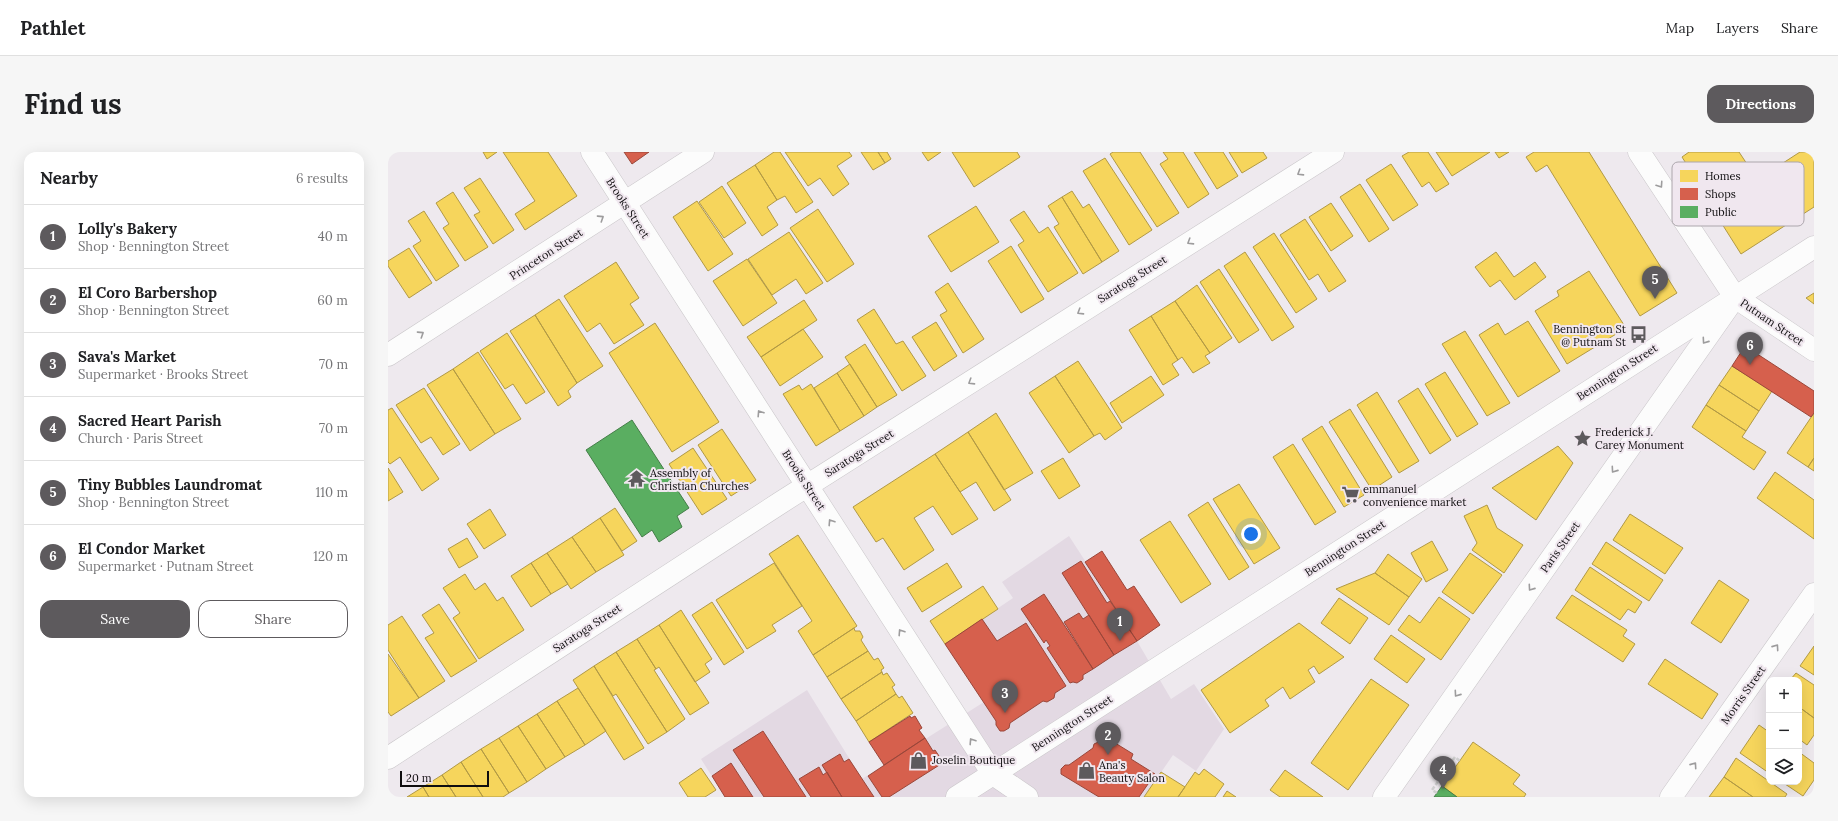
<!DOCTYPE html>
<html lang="en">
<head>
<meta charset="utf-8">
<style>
	:root { --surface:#fff; --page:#f6f6f6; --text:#202124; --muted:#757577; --line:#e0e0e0; --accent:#5d5a5d }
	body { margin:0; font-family:Lora,serif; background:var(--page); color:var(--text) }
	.controls { position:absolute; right:12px; bottom:12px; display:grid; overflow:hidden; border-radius:8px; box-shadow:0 4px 16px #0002 }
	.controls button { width:36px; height:36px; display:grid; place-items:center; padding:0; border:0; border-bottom:1px solid var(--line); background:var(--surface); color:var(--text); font:20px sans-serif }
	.scale { position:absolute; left:12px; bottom:10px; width:89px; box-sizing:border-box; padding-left:4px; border:2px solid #0f0d0f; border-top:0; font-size:11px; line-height:14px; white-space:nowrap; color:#0f0d0f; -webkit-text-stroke:3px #f0e7ef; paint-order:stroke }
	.you { position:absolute; left:863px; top:382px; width:14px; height:14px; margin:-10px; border:3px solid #fff; border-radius:50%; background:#1a73e8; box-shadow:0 0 0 6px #1a73e833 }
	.badge { display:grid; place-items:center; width:26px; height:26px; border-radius:50%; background:var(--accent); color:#fff; font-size:13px; font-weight:700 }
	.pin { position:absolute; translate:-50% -33px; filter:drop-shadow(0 1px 2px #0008) }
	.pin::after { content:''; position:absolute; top:21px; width:14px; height:12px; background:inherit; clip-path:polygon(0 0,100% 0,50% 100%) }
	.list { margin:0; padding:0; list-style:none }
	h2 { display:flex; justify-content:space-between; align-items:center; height:52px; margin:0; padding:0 16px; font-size:17px }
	h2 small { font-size:13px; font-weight:400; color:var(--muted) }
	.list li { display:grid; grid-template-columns:26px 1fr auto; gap:12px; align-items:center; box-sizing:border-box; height:64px; padding:0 16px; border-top:1px solid var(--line) }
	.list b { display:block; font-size:15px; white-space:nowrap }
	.list p { margin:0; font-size:13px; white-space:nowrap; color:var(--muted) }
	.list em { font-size:13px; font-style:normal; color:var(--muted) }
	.actions { display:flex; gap:8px; padding:12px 16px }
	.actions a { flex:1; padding:9px 0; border:1px solid var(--accent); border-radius:12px; text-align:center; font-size:14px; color:var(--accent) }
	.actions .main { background:var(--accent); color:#fff }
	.icon { flex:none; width:22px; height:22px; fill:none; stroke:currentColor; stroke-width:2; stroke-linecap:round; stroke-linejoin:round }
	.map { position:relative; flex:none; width:1426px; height:645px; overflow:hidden; border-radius:12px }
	header { display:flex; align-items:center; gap:24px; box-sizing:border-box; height:56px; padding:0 20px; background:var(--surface); border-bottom:1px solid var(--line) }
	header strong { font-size:19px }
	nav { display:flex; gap:22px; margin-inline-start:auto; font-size:14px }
	.intro { display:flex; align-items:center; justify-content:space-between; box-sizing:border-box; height:96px; padding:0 24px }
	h1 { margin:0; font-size:28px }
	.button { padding:10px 18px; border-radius:12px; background:var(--accent); color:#fff; font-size:14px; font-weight:700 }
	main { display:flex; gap:24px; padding:0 24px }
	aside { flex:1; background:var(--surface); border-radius:12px; box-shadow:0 4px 16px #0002 }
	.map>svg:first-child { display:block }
	.built { fill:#e3d9e3 }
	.homes { fill:#f6d55c; stroke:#b19945 }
	.shops { fill:#d6604d; stroke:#9a473a }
	.public { fill:#5aae61; stroke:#447e48 }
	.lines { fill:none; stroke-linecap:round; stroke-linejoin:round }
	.street-casing { stroke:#c9c6c9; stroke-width:23 }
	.secondary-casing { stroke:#c9c6c9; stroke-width:23 }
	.path { stroke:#cfcfcf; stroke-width:2.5; stroke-dasharray:4 2; stroke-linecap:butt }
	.street { stroke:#fcfcfc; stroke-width:22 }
	.secondary { stroke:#fcfcfc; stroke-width:22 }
	.oneway { stroke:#9d9c9d }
	.labels { text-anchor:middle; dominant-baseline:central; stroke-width:4; stroke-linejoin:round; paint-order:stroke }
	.street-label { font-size:11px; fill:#0f0d0f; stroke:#f0e7ef }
	.poi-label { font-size:11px; fill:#0f0d0f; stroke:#f0e7ef; text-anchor:start }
	.key { fill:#f0e7ef; stroke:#aca6ac; stroke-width:1 }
	.key-label { font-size:11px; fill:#0f0d0f }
</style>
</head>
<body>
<header>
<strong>Pathlet</strong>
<nav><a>Map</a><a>Layers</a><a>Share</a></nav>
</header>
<div class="intro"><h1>Find us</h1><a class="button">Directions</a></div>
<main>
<aside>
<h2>Nearby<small>6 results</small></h2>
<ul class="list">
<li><span class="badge">1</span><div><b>Lolly's Bakery</b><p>Shop · Bennington Street</p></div><em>40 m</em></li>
<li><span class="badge">2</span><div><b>El Coro Barbershop</b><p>Shop · Bennington Street</p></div><em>60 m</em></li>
<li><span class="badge">3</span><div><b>Sava's Market</b><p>Supermarket · Brooks Street</p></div><em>70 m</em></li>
<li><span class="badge">4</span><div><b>Sacred Heart Parish</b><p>Church · Paris Street</p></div><em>70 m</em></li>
<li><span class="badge">5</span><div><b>Tiny Bubbles Laundromat</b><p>Shop · Bennington Street</p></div><em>110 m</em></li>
<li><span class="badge">6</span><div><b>El Condor Market</b><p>Supermarket · Putnam Street</p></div><em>120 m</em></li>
</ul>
<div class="actions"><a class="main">Save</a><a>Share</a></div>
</aside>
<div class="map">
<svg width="1426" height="645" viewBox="0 0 1426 645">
	<rect width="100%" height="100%" fill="#eee9ee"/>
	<path class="built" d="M681,384L749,489L783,547L806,532L836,577L808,619L785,603L756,645H337L313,607L419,538L474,627L596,550L557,492L625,446L614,430Z"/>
	<path class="homes" d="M95,0H109L99,7Z
		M115,0H160L189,44L137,78L127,62L147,49Z
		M386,0H392L425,50L408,61L397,44L389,48L367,13Z
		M397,0H461L464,4L449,14L461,32L445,44L432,26L420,34Z
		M473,0H490L497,11L485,18Z
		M490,0H499L503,7L497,11Z
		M534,0H553L540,9Z
		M564,0H629L632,5L586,35Z
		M725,0H752L791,61L769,75L722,2Z
		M775,0H795L821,42L800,56L772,12L780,7Z
		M806,0H835L850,24L829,37Z
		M841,0H875L879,6L854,21Z
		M1021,0H1040L1061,32L1048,40L1041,30L1034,35L1014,4Z
		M1048,0H1102L1064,24Z
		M1107,0H1121L1111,6Z
		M1146,0H1201L1289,141L1252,164L1159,13L1148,20L1138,5Z
		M1301,0H1351L1363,18L1319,45L1294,5Z
		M1412,0H1425L1426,2V55L1353,102L1329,64L1400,18L1395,11Z
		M717,6L764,78L741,93L695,19Z
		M1003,12L1030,53L1005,69L978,28Z
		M367,13L389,48L379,55L390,73L374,84L339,31Z
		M92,26L126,78L105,92L86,63L92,60L76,36Z
		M972,32L1001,77L981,90L952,45Z
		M334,34L358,71L336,86L311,50Z
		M684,39L695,56L701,52L731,99L714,110L674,45Z
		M65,40L100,95L77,109L55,76L61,72L48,51Z
		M674,45L714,110L695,122L666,75L671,72L660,54Z
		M309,49L345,102L320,119L285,65Z
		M943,51L965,84L943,99L921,65Z
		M588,54L611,90L563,120L540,84Z
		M430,57L466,112L439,130L402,76Z
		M36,59L71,114L48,129L25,94L33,89L20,69Z
		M636,59L651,81L660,75L690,121L660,140L630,93L636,89L622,68Z
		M917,67L958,129L941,140L930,122L921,128L892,83Z
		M401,80L435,131L418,142L408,127L384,143L360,107Z
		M886,81L929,147L908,161L865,95Z
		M623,94L656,147L633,161L600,109Z
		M21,96L44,131L21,146L0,114V109Z
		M857,100L906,175L884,189L836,114Z
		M1108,100L1126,125L1147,110L1158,125L1127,148L1112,128L1102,135L1087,115Z
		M359,107L389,151L355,174L325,129Z
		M228,110L251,146L242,152L256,173L226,192L212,171L199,180L176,144Z
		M831,117L871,178L851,191L812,130Z
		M1201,119L1238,176L1179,212L1147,159L1171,144L1169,139Z
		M560,131L596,187L575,201L552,163L559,159L547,140Z
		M809,133L844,186L822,201L787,149Z
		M1426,141V152L1418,146Z
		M171,147L215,214L189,231L147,163Z
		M416,148L429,168L373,205L359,185Z
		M787,149L822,201L817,204L822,211L805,221L794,205L790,208L763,164Z
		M486,157L508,192L515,189L538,224L514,239L469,168Z
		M147,163L189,231L180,239L183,245L170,254L122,179Z
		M763,164L790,208L784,212L791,223L775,233L741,178Z
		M1140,169L1172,219L1130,245L1091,183L1110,171L1117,183Z
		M548,170L569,204L546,219L524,185Z
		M267,171L331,270L284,300L221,201Z
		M415,177L435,205L392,234L373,205Z
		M1077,179L1122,251L1099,264L1054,192Z
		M119,181L157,240L138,252L125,232L117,237L92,199Z
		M477,192L509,243L489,255L457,205Z
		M90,200L133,267L107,282L65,217Z
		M690,209L734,276L717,288L712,281L706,284L667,224Z
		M462,212L489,255L476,264L449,221Z
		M1344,214L1384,239L1371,259L1331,233Z
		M65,217L107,282L82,299L39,233Z
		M1057,220L1090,272L1069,285L1037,232Z
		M449,221L476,264L452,279L426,236Z
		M667,224L706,284L681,301L641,241Z
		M763,224L776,243L734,271L722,251Z
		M423,232L452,279L428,294L395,242L411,233L414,238Z
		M1331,233L1371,259L1358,279L1318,253Z
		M36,236L72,292L55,303L43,285L33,291L8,253Z
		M1030,236L1063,288L1042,302L1010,249Z
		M989,240L1031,309L1011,321L969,253Z
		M1318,253L1358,279L1354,285L1378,300L1366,318L1304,275Z
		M4,256L51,327L34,339L12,305L2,312L0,310V258Z
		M962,257L1004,325L984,338L941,270Z
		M608,261L645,321L616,338L580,280Z
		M1426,261V306L1420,315L1399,301Z
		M934,274L976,343L956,355L914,287Z
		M334,277L368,328L343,344L310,293Z
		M580,280L623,348L606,359L588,330L572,340L547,302Z
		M905,292L948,360L927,373L885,305Z
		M1170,294L1185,311L1148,368L1104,336Z
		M305,296L339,347L314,363L281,312Z
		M547,302L590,367L564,383L545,354L526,366L546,398L516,418L495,386L488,390L465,355Z
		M675,306L692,334L671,347L653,319Z
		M1426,306V319L1420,315Z
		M0,316L15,340L0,349Z
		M1387,320L1426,348V387L1369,346Z
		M851,332L892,396L866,412L825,347Z
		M820,350L861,415L841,428L800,363Z
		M1099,353L1109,376L1135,393L1116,421L1084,398L1089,391L1076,364Z
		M227,356L249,389L234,399L212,366Z
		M102,357L118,383L96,397L79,372Z
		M1242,362L1295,396L1277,422L1225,388Z
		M212,366L236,403L208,420L184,385Z
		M782,369L823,432L793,451L752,388Z
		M410,383L469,474L425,503L410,479L424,469L381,402Z
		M184,385L208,420L183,437L159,401Z
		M79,386L90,405L71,416L60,397Z
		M1044,389L1060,418L1038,430L1023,401Z
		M1218,390L1275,428L1261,449L1204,412Z
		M159,401L180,432L163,442L143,411Z
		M1082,401L1114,423L1085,462L1054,440Z
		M1000,402L1034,427L1021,445L987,421Z
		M143,411L163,442L143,455L123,424Z
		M386,411L414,454L384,473L388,479L359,497L328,448Z
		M559,411L574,435L534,460L519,436Z
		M1202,415L1254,450L1247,461L1240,457L1232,468L1187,438Z
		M987,421L1021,445L1001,473L948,437Z
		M77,422L87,438L97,431L109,449L115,445L136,478L91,507L65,466L72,461L55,436Z
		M1331,428L1361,448L1333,491L1303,471Z
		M595,434L610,457L557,492L542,469Z
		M1184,443L1239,478L1235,484L1247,492L1235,510L1168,466Z
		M1051,445L1082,467L1053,508L1010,478L1021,463L1032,471Z
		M951,446L980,466L962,492L933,471Z
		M324,450L356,500L336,513L304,463Z
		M51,452L89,509L63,525L37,486L46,481L34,463Z
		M293,458L324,507L317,512L322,520L307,530L271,473Z
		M14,464L57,529L31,546L0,498V473Z
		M911,471L956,505L931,522L926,514L920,518L927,530L902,547L895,535L877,548L881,554L842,581L813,538Z
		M271,473L321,551L302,563L271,515L268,517L249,487Z
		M466,476L467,479H472L475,485L473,488L480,499L439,525L425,503Z
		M1003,483L1037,507L1019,531L986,507Z
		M249,487L268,517L266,518L297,567L279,580L228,500Z
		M1426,494V523L1412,514Z
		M480,499L486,508L490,506L496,516L493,518L494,520L453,547L439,525Z
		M228,500L279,580L260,592L228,542L225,544L206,514Z
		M0,502L31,546L3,564L0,560Z
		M1277,507L1330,542L1314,567L1260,532Z
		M206,514L256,596L236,608L185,528Z
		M494,520L495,523L499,521L507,533L504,535L508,542L468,569L453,547Z
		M1408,521L1426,533V566L1411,555V528H1402Z
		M983,527L1021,553L960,638L923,611Z
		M190,536L218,579L197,593L169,549Z
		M508,542L511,546L514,544L525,561L481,590L468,569Z
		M169,549L197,593L177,605L149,562Z
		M1411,555L1426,566V583L1419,593L1411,587Z
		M149,562L177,605L158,617L130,574Z
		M1371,573L1381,580V621L1352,601Z
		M130,574L158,617L139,630L111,586Z
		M111,586L139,630L121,641L93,597Z
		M1085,590L1132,623L1125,632L1138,642L1136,645H1069L1054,634Z
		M93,597L121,641L115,645H95L73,610Z
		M1411,600L1426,611V628L1415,644L1394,630H1411Z
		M1348,606L1399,642L1397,645H1365L1336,625Z
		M73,610L95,645H68L54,623Z
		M313,616L328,638L317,645H300L291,631Z
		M816,617L836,632L827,645H790L807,620L811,623Z
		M897,618L935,645H892L882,638Z
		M773,620L797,635L790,645H756Z
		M54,623L68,645H41L35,635Z
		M1336,625L1365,645H1321Z
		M35,635L41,645H19Z
		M839,639L848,645H835Z"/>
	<path class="shops" d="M236,0H261L244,12Z
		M1357,194L1426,239V261L1423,265L1344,214Z
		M714,399L739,438L746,434L772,473L749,489L697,410Z
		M693,409L719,451L722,449L749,489L726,503L674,421Z
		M656,442L705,517L695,523V527L689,531L685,530L682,531L659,496L662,494L658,488L656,491L633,457Z
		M691,461L695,467L701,463L726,503L705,517L676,470Z
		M594,467L609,489L638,471L678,534L667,541L666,546L659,550L655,549L622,571L621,576L616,579H612L608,573V569L557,492Z
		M522,564L523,566L527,564L534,576L531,578L537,586L496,613L481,590Z
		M375,579L418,645H376L345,598Z
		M537,586L545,599L547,598L553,607L551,609L553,612L501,645H494L480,624Z
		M719,586L745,602L743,607L767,622L751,645H711L673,622V617L677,613H681L705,596L706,592Z
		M452,602L456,610L461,607L486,645H454L434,613Z
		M343,611L365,645H337L324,624Z
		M431,615L435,623L439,620L454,645H423L411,627Z"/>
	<path class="public" d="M244,268L301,356L289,364L294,375L271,390L264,378L254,385L198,298Z
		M1054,634L1069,645H1046Z"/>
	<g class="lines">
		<defs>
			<path id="street" d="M204,0L605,622L639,645
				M1251,0L1347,145L1426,198
				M0,203L315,0
				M0,606L392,351L945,0
				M996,645L1347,145
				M1283,645L1426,442"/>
			<path id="secondary" d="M569,645L1426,95"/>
		</defs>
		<use href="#street" class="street-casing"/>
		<use href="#secondary" class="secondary-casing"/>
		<path class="path" d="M1047,617L1055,622
			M1049,641L1044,638L1067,605L1072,609"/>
		<use href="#street" class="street"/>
		<use href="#secondary" class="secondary"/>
	</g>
	<defs><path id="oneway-chevron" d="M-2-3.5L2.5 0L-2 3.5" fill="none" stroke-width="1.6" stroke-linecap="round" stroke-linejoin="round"/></defs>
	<g class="oneway">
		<use href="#oneway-chevron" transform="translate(912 21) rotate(148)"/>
		<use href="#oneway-chevron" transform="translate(1272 33) rotate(56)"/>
		<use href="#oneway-chevron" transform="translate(213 66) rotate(-33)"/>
		<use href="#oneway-chevron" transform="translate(802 90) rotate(148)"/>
		<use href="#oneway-chevron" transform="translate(692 160) rotate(148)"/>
		<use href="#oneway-chevron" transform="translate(33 182) rotate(-33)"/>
		<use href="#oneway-chevron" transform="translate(1317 189) rotate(125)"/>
		<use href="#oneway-chevron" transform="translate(583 230) rotate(148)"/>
		<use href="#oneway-chevron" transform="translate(372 261) rotate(-123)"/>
		<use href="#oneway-chevron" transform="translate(1226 318) rotate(125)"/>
		<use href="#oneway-chevron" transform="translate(443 370) rotate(-123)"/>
		<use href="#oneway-chevron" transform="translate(1143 436) rotate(125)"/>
		<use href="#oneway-chevron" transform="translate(513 480) rotate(-123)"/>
		<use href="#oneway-chevron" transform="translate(1388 495) rotate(-55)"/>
		<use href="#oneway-chevron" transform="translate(1069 542) rotate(125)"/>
		<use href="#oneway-chevron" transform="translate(584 589) rotate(-123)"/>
		<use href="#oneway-chevron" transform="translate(1306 613) rotate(-55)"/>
	</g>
	<defs>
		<symbol id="bus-bare" viewBox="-9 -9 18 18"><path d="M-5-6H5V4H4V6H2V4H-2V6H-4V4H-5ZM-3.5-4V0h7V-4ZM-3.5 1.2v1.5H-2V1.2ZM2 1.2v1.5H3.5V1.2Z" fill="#5d5a5d" stroke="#f0e7ef" stroke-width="2.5" paint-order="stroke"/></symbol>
		<symbol id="sight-bare" viewBox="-9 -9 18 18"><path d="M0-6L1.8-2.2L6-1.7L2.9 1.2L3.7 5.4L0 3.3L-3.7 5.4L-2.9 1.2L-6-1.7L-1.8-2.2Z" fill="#5d5a5d" stroke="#f0e7ef" stroke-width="2.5" paint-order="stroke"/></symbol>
		<symbol id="temple-bare" viewBox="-9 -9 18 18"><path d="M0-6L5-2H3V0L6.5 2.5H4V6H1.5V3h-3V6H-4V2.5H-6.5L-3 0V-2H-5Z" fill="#5d5a5d" stroke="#f0e7ef" stroke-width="2.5" paint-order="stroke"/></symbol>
		<symbol id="supermarket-bare" viewBox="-9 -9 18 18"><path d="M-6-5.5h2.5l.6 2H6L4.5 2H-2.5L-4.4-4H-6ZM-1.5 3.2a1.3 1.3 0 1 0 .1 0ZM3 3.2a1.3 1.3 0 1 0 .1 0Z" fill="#5d5a5d" stroke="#f0e7ef" stroke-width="2.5" paint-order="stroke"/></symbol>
		<symbol id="shop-bare" viewBox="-9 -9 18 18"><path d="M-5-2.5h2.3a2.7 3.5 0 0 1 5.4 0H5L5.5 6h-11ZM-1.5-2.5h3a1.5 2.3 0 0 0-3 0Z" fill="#5d5a5d" stroke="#f0e7ef" stroke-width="2.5" paint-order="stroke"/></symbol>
	</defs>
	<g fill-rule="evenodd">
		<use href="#bus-bare" x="1238" y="170" width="25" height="25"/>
		<use href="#sight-bare" x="1182" y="274" width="25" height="25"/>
		<use href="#temple-bare" x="236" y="314" width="25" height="25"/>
		<use href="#supermarket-bare" x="950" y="330" width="25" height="25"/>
		<use href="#shop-bare" x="518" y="596" width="25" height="25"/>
		<use href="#shop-bare" x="686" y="606" width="25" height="25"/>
	</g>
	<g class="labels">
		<g class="street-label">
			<text transform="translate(240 56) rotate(57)">Brooks Street</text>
			<text transform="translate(158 102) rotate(-33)">Princeton Street</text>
			<text transform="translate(744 127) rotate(-32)">Saratoga Street</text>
			<text transform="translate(1384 170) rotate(34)">Putnam Street</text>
			<text transform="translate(1229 220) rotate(-33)">Bennington Street</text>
			<text transform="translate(471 301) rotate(-32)">Saratoga Street</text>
			<text transform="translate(416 328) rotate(57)">Brooks Street</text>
			<text transform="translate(1172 395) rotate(-55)">Paris Street</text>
			<text transform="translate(957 396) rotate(-33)">Bennington Street</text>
			<text transform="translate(199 476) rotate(-33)">Saratoga Street</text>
			<text transform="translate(1355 543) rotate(-55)">Morris Street</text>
			<text transform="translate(684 571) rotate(-33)">Bennington Street</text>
		</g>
		<g class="poi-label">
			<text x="1238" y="177" text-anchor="end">Bennington St<tspan x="1238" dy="13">@ Putnam St</tspan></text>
			<text x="1207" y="280">Frederick J.<tspan x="1207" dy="13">Carey Monument</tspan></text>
			<text x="262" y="321">Assembly of<tspan x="262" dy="13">Christian Churches</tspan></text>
			<text x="975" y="337">emmanuel<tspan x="975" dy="13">convenience market</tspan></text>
			<text x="544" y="608">Joselin Boutique</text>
			<text x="711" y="613">Ana's<tspan x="711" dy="13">Beauty Salon</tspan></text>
		</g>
	</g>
	<rect x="1284" y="10" width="132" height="64" rx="6" class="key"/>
	<rect x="1292" y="18" width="18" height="12" fill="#f6d55c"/>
	<rect x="1292" y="36" width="18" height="12" fill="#d6604d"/>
	<rect x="1292" y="54" width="18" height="12" fill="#5aae61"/>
	<g class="key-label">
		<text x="1317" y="28">Homes</text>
		<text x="1317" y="46">Shops</text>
		<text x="1317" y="64">Public</text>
	</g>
</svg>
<div class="controls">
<button>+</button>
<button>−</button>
<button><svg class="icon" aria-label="layers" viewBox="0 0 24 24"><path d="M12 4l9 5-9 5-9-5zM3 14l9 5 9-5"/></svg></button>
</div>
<div class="scale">20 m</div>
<div class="you"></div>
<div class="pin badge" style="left:732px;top:489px">1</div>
<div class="pin badge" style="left:720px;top:603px">2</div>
<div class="pin badge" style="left:617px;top:561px">3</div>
<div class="pin badge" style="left:1055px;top:637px">4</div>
<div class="pin badge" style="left:1267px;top:147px">5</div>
<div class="pin badge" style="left:1362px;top:213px">6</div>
</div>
</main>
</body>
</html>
